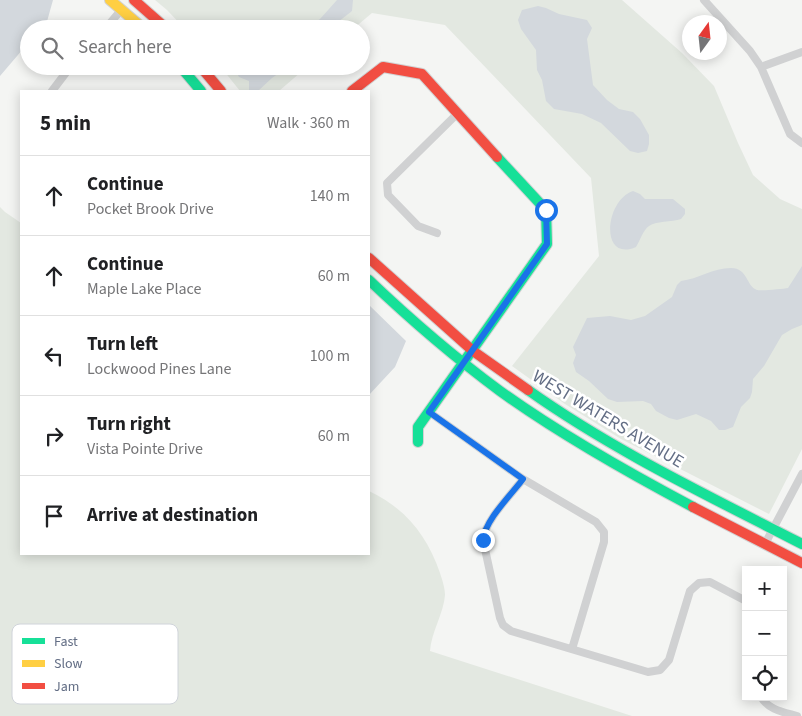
<!DOCTYPE html>
<html lang="en">
<head>
<meta charset="utf-8">
<style>
	:root { --surface:#fff; --page:#f2f2f2; --text:#202124; --muted:#757577; --line:#e0e0e0 }
	body { margin:0; font-family:"Source Sans 3",sans-serif; background:var(--page); color:var(--text) }
	.controls { position:absolute; right:15px; bottom:15px; display:grid; overflow:hidden; border-radius:0px; box-shadow:0 2px 12px #0003 }
	.controls button { width:45px; height:45px; display:grid; place-items:center; padding:0; border:0; border-bottom:1px solid var(--line); background:var(--surface); color:var(--text); font:25px sans-serif }
	.compass { position:absolute; left:682px; top:15px; width:45px; height:45px; border-radius:50%; background:var(--surface); box-shadow:0 2px 12px #0003; rotate:15deg }
	.stop { position:absolute; width:15px; height:15px; margin:-11px; border:4px solid #1a73e8; border-radius:50%; background:#fff }
	.stop.end { background:#1a73e8; border-color:#fff; box-shadow:0 1px 5px #0008 }
	.list { margin:0; padding:0; list-style:none }
	h2 { display:flex; justify-content:space-between; align-items:center; height:65px; margin:0; padding:0 20px; font-size:21px }
	h2 small { font-size:16px; font-weight:400; color:var(--muted) }
	.list li { display:grid; grid-template-columns:32px 1fr auto; gap:15px; align-items:center; box-sizing:border-box; height:80px; padding:0 20px; border-top:1px solid var(--line) }
	.list b { display:block; font-size:19px; white-space:nowrap }
	.list p { margin:0; font-size:16px; white-space:nowrap; color:var(--muted) }
	.list em { font-size:16px; font-style:normal; color:var(--muted) }
	.icon { flex:none; width:28px; height:28px; fill:none; stroke:currentColor; stroke-width:2; stroke-linecap:round; stroke-linejoin:round }
	.map { position:relative; flex:none; width:802px; height:716px; overflow:hidden }
	.search { position:absolute; background:var(--surface); box-shadow:0 2px 12px #0003; left:20px; top:20px; width:350px; height:55px; display:flex; align-items:center; gap:12px; box-sizing:border-box; padding:0 18px; border-radius:28px; color:var(--muted); font-size:19px }
	.panel { position:absolute; background:var(--surface); box-shadow:0 2px 12px #0003; left:20px; top:90px; width:350px; height:465px; border-radius:0px }
	.map>svg:first-child { display:block }
	.green { fill:#e3e8e1 }
	.water { fill:#d3d8dd }
	.lines { fill:none; stroke-linecap:round; stroke-linejoin:round }
	.fast-casing { stroke:#d1d2d3; stroke-width:12 }
	.slow-casing { stroke:#d1d2d3; stroke-width:12 }
	.jam-casing { stroke:#d1d2d3; stroke-width:12 }
	.street { stroke:#d0d1d2; stroke-width:8 }
	.fast { stroke:#16e098; stroke-width:10 }
	.slow { stroke:#ffcf43; stroke-width:10 }
	.jam { stroke:#f24e42; stroke-width:10 }
	.route { stroke:#1a73e8; stroke-width:6 }
	.labels { text-anchor:middle; dominant-baseline:central; stroke-width:5; stroke-linejoin:round; paint-order:stroke }
	.street-label { font-size:18px; fill:#636e85; stroke:#fff }
	.key { fill:#fff; stroke:#d0d4da; stroke-width:1 }
	.key-label { font-size:14px; fill:#636e85 }
</style>
</head>
<body>
<div class="map">
<svg width="802" height="716" viewBox="0 0 802 716">
	<rect width="100%" height="100%" fill="#f4f5f3"/>
	<path class="green" d="M155,0H622L682,53L714,86L738,143L753,175L780,199L802,209V449L769,514L621,439L565,404L512,366L599,256L591,178L445,25L372,13L353,29H185L167,10Z
		M220,66H308L279,91H240Z
		M0,207L5,212L21,223V554H369V491C405,508 427,535 440,573C442,579 445,588 445,595C444,612 431,633 430,651L632,716H0Z"/>
	<path class="water" d="M0,0H53L46,25L42,29H29V42L0,76Z
		M337,0H353L352,11L329,29H306L320,19Z
		M538,6L546,8L559,14L587,20L592,28L587,39L593,85L607,100L619,109L633,112L640,119L649,135V144L647,151L638,153L630,151L601,123L582,114L554,109L546,101L542,80L537,70L536,50L521,29L518,20L522,10Z
		M233,66H289L272,78L258,91H249V81L239,77Z
		M633,191L640,194L645,199H673L685,209V214L681,219C672,222 655,221 649,226C643,230 640,241 636,247C600,263 604,201 633,191Z
		M802,266V325L792,329L782,335L764,366L753,379L752,392L750,398L741,407L733,427L725,430H719L711,421L696,414L677,420L669,418L656,411L651,404L643,401L617,402L608,399L589,381L576,372L573,363L576,355L573,347L587,318L610,316L631,320L645,316L672,297L677,285L681,281C698,279 713,268 731,268C748,268 746,286 757,290C760,291 783,289 788,288Z
		M369,305L406,341L395,367L369,395Z"/>
	<g class="lines">
		<defs>
			<path id="fast" d="M180,66L201,91
				M369,280C411,320 454,357 500,391C561,435 627,472 693,507
				M528,390C614,451 709,496 802,544
				M418,442V427L547,244L546,210L497,157"/>
			<path id="slow" d="M110,0L144,29"/>
			<path id="jam" d="M134,0L167,29
				M200,66L221,91
				M352,91L383,67L422,74L497,157
				M369,258L473,351L528,390
				M693,507L802,563"/>
		</defs>
		<use href="#fast" class="fast-casing"/>
		<use href="#slow" class="slow-casing"/>
		<use href="#jam" class="jam-casing"/>
		<path class="street" d="M704,0L750,51L761,67L790,134L802,143
			M105,29L122,9
			M761,67L802,52
			M52,91L71,66
			M437,233L418,226L388,195L387,183L458,113
			M429,412L523,479L596,522L604,532V542L572,649
			M523,479C511,495 485,520 483,540L500,618L503,625L511,631L648,672L660,670L669,660L690,591L699,583L710,582L746,601
			M765,544L802,474
			M761,697C769,710 783,712 797,716"/>
		<use href="#fast" class="fast"/>
		<use href="#slow" class="slow"/>
		<use href="#jam" class="jam"/>
	</g>
	<g class="lines">
		<path class="route" d="M483,540C485,520 511,495 523,479L429,412L547,244L546,210"/>
	</g>
	<g class="labels">
		<g class="street-label">
			<text transform="translate(608 419) rotate(31)">WEST WATERS AVENUE</text>
		</g>
	</g>
	<rect x="12" y="624" width="166" height="80" rx="8" class="key"/>
	<rect x="22" y="638" width="23" height="6" fill="#16e098"/>
	<rect x="22" y="660" width="23" height="7" fill="#ffcf43"/>
	<rect x="22" y="683" width="23" height="6" fill="#f24e42"/>
	<g class="key-label">
		<text x="54" y="646">Fast</text>
		<text x="54" y="668">Slow</text>
		<text x="54" y="691">Jam</text>
	</g>
</svg>
<div class="controls">
<button>+</button>
<button>−</button>
<button><svg class="icon" aria-label="locate" viewBox="0 0 24 24"><circle cx="12" cy="12" r="6"/><path d="M12 2v4M12 18v4M2 12h4M18 12h4"/></svg></button>
</div>
<svg class="compass" viewBox="-18 -18 36 36"><path d="M0-13l5 13h-10z" fill="#e53935"/><path d="M0 13l5-13h-10z" fill="#757577"/></svg>
<div class="stop" style="left:546px;top:210px"></div>
<div class="stop end" style="left:483px;top:540px"></div>
<div class="search"><svg class="icon" aria-label="search" viewBox="0 0 24 24"><circle cx="10" cy="10" r="6"/><path d="M15 15l6 6"/></svg>Search here</div>
<section class="panel">
<h2>5 min<small>Walk · 360 m</small></h2>
<ul class="list">
<li><svg class="icon" aria-label="ahead" viewBox="0 0 24 24"><path d="M12 20V5M6 11l6-6 6 6"/></svg><div><b>Continue</b><p>Pocket Brook Drive</p></div><em>140 m</em></li>
<li><svg class="icon" aria-label="ahead" viewBox="0 0 24 24"><path d="M12 20V5M6 11l6-6 6 6"/></svg><div><b>Continue</b><p>Maple Lake Place</p></div><em>60 m</em></li>
<li><svg class="icon" aria-label="left" viewBox="0 0 24 24"><path d="M17 20v-9H6M10 6l-5 5 5 5"/></svg><div><b>Turn left</b><p>Lockwood Pines Lane</p></div><em>100 m</em></li>
<li><svg class="icon" aria-label="right" viewBox="0 0 24 24"><path d="M7 20v-9h11M14 6l5 5-5 5"/></svg><div><b>Turn right</b><p>Vista Pointe Drive</p></div><em>60 m</em></li>
<li><svg class="icon" aria-label="arrive" viewBox="0 0 24 24"><path d="M6 21V4h12l-3 4 3 4H6"/></svg><div><b>Arrive at destination</b></div></li>
</ul>
</section>
</div>
</body>
</html>
